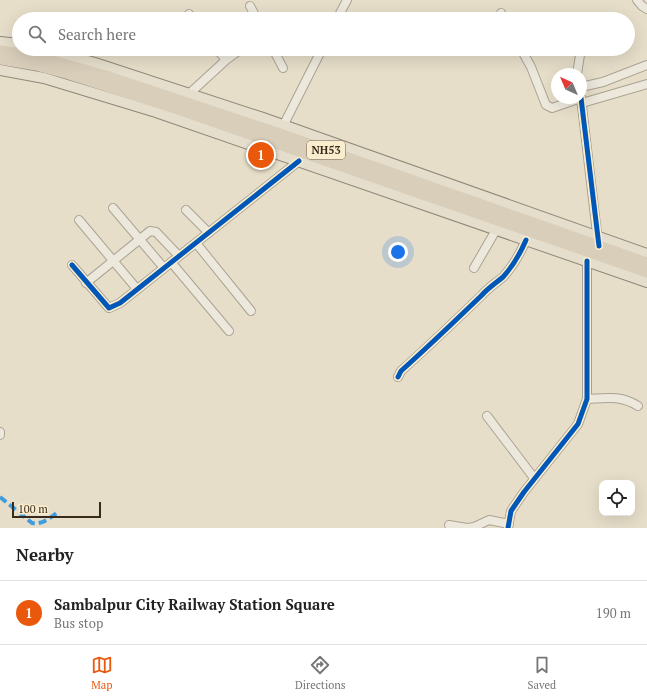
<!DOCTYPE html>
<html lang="en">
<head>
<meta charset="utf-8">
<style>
	:root { --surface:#fff; --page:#f6f6f6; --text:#222; --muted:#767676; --line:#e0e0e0; --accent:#ea580c }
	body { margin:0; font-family:"PT Serif",serif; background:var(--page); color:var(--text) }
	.controls { position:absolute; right:12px; bottom:12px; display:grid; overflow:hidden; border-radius:8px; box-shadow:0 4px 16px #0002 }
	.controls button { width:36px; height:36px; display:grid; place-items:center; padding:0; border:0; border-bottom:1px solid var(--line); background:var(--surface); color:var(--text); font:20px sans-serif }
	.compass { position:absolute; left:551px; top:68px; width:36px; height:36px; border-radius:50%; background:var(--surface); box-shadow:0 4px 16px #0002; rotate:316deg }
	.scale { position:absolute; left:12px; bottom:10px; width:89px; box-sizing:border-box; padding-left:4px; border:2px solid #392a1b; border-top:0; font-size:11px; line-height:14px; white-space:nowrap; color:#392a1b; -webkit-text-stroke:3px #f9edcd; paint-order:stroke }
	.you { position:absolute; left:398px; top:252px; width:14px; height:14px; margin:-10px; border:3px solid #fff; border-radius:50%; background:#1a73e8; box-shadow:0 0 0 6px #1a73e833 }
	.badge { display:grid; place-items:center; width:26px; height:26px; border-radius:50%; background:var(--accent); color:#fff; font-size:13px; font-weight:700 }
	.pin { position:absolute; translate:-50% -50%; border:2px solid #fff; box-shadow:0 1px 4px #0006 }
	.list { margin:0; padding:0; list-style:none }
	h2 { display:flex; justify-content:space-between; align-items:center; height:52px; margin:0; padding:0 16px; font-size:17px }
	h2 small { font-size:13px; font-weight:400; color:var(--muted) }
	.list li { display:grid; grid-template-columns:26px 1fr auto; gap:12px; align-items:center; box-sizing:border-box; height:64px; padding:0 16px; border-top:1px solid var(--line) }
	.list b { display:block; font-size:15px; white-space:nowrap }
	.list p { margin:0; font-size:13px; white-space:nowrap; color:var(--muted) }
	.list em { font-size:13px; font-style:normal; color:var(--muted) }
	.icon { flex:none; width:22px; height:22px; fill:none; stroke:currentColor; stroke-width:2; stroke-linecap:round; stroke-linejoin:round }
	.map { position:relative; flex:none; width:647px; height:528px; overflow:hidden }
	.search { position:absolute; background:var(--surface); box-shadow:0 4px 16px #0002; left:12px; right:12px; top:12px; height:44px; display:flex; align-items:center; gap:10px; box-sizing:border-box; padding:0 14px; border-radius:22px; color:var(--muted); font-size:15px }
	.sheet { height:116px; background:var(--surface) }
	nav { display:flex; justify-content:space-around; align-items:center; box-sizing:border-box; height:56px; border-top:1px solid var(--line); background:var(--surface); font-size:11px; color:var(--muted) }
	nav a { display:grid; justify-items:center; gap:2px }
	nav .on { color:var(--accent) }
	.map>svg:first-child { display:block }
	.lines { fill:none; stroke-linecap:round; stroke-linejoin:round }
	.minor-casing { stroke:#aaa293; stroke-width:10 }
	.major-casing { stroke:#908779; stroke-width:12 }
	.highway-casing { stroke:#908779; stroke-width:13 }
	.minor { stroke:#ede8dc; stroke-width:8 }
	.major { stroke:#e5decc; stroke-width:10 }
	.highway { stroke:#d9ceba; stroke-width:11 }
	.quiet { stroke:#3e9cdf; stroke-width:4; stroke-dasharray:8 4; stroke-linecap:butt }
	.cycleway-casing { stroke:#f9edcd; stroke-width:8 }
	.cycleway { stroke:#0057b8; stroke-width:5 }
	.labels { text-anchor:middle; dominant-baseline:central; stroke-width:3; stroke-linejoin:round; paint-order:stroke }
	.shield { fill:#f9edcd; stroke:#736450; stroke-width:1 }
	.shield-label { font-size:11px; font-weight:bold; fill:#392a1b }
</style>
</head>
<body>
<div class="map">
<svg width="647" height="528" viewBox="0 0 647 528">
	<rect width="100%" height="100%" fill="#e6dec9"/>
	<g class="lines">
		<defs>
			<path id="minor" d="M637,0L642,6L647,9
				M250,6L257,19
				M501,13L504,19
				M189,14L192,19
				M337,19L347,0
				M217,49L226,60
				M273,49L283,68
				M521,49L531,67L546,105L552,108L581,98
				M577,74L580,55L579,49
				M581,87L603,82L647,65
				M189,94L226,60L241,49
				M581,98L598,242
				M582,103L647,84
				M281,130L322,49
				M113,208L164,268
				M186,210L209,233
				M79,220L137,289
				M196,243L251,311
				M171,262L229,331
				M72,265L109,308L120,303L299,161
				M474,268L496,230
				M86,283L150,231L156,232L179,256
				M398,377L401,371C429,346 455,321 482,295C488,288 496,283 503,277C513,266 520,254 526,240
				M587,399C607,398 620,395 638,406
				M487,416L534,478
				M0,432V435
				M449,525L467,528
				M468,528L474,527L489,520L509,524
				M508,528L511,511L524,492L578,424L587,399V261"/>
			<path id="major" d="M0,42L19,44
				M45,49L95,63L263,118L647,254
				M0,70L44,78L156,112L647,282"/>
			<path id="highway" d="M0,51L35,56L106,76L280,134L647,263
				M0,59L36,65L66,73L178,109L647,272"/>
		</defs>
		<use href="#minor" class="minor-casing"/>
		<use href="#major" class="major-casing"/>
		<use href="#highway" class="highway-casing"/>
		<use href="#minor" class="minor"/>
		<use href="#major" class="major"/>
		<use href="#highway" class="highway"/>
		<path class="quiet" d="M0,497L32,523C42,525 50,518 58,512"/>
		<defs>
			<path id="cycleway" d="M581,98L599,246
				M72,265L109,308L120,303L299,161
				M398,377L401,371C429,346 455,321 482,295C488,288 496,283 503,277C513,266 520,254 526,240
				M508,528L511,511L524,492L578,424L587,399V261"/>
		</defs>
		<use href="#cycleway" class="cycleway-casing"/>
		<use href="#cycleway" class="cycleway"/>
	</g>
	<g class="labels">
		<rect class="shield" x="307" y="141" width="38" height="18" rx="3"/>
		<g class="shield-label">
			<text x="326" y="150">NH53</text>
		</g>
	</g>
</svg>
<div class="controls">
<button><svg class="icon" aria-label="locate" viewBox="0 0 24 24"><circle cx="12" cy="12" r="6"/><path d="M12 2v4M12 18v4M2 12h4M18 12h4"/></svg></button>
</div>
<svg class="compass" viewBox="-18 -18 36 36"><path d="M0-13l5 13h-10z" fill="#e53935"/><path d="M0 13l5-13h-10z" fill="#767676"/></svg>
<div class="scale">100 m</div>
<div class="you"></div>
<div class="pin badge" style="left:261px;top:155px">1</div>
<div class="search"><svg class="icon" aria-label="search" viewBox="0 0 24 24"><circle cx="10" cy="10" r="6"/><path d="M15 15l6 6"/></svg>Search here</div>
</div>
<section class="sheet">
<h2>Nearby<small></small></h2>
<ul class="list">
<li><span class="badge">1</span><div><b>Sambalpur City Railway Station Square</b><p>Bus stop</p></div><em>190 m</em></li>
</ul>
</section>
<nav>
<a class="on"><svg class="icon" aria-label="map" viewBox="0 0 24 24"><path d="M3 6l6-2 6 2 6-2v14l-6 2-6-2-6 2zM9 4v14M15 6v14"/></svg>Map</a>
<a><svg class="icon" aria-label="directions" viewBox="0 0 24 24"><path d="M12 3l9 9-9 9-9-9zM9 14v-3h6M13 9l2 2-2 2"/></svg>Directions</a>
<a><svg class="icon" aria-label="saved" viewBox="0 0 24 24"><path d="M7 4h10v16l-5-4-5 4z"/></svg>Saved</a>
</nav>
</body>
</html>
